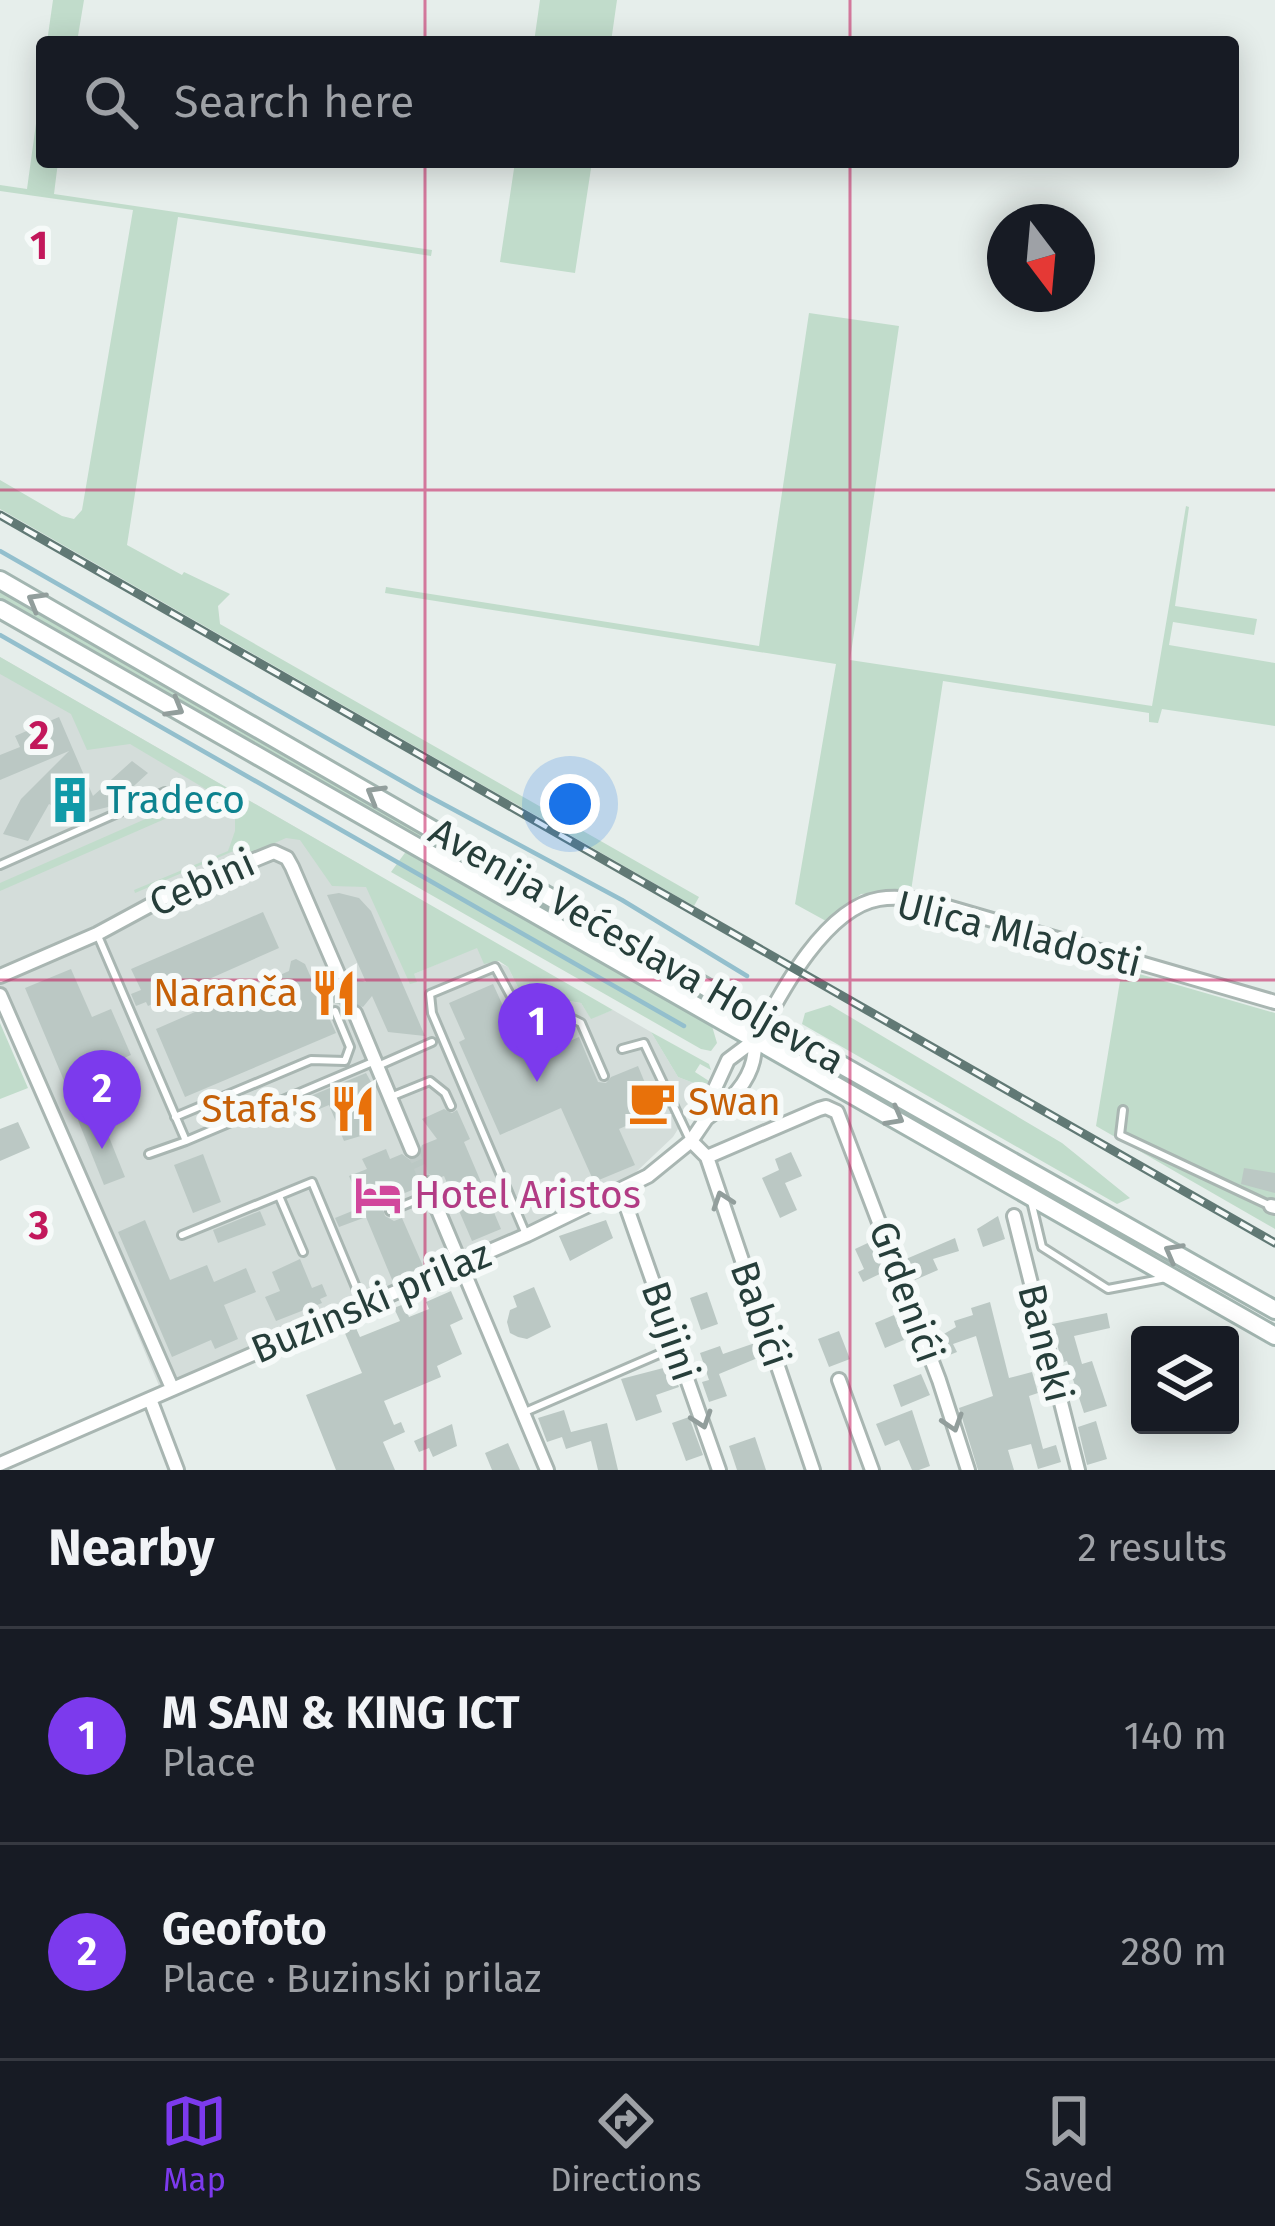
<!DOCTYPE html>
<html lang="en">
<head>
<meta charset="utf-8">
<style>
	:root { --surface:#171b24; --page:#20242c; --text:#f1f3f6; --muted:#9ea1a6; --line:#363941; --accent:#7c3aed }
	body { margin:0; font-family:"Fira Sans",sans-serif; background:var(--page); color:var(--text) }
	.controls { position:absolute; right:36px; bottom:36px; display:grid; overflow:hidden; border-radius:12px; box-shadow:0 6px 30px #0003 }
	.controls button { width:108px; height:108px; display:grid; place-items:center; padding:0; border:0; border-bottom:3px solid var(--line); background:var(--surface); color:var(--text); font:60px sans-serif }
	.compass { position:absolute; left:987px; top:204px; width:108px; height:108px; border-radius:50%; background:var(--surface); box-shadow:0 6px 30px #0003; rotate:164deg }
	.you { position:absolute; left:570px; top:804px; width:42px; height:42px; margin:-30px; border:9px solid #fff; border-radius:50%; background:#1a73e8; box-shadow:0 0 0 18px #1a73e833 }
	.badge { display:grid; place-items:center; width:78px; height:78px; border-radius:50%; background:var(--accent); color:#fff; font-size:39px; font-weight:700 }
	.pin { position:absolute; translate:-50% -99px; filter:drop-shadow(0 3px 6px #0008) }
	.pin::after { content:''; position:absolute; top:63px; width:42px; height:36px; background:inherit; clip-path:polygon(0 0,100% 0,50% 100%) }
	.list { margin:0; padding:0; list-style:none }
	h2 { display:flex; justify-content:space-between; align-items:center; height:156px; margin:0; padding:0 48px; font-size:51px }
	h2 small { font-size:39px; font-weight:400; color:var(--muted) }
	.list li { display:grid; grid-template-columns:78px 1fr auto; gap:36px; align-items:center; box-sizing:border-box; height:216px; padding:0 48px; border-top:3px solid var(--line) }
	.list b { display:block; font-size:45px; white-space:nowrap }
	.list p { margin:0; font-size:39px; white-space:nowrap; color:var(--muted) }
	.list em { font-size:39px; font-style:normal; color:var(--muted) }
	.icon { flex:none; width:66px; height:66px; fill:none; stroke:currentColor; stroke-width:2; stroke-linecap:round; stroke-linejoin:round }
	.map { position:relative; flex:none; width:1275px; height:1470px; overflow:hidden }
	.search { position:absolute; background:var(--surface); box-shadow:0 6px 30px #0003; left:36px; right:36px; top:36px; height:132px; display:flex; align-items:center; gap:30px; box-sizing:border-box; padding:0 42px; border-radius:12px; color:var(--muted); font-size:45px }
	.sheet { height:588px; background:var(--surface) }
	nav { display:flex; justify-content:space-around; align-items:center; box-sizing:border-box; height:168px; border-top:3px solid var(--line); background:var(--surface); font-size:33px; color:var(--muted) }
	nav a { display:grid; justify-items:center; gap:6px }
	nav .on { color:var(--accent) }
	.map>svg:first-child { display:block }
	.built { fill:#d4ddda }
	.green { fill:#c1dccb }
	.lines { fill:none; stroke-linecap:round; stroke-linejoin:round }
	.stream { stroke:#93bfcd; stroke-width:4.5 }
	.building { fill:#bbc8c4 }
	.street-tunnel { stroke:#c0cbc8; stroke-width:12; stroke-dasharray:12 6; stroke-linecap:butt }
	.lane-casing { stroke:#a9b6b2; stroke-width:12 }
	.street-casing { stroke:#a9b6b2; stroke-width:18 }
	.secondary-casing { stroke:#a2b5b0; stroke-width:22 }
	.lane { stroke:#fff; stroke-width:6 }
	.street { stroke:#fff; stroke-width:12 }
	.secondary { stroke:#fff; stroke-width:16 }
	.rail-casing { stroke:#617975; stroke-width:9 }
	.rail { stroke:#f6faf9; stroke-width:4.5; stroke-dasharray:14; stroke-linecap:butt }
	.oneway { stroke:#929e9c }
	.grid { fill:none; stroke:#c2185b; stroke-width:3; stroke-opacity:0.55 }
	.labels { text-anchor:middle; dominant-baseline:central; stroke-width:12; stroke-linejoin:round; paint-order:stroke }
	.culture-label { font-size:39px; fill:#0d838f; stroke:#f6faf9; text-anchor:start }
	.street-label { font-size:39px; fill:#263e3a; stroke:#f6faf9 }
	.food-label { font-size:39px; fill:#c56008; stroke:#f6faf9; text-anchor:end }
	.hotel-label { font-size:39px; fill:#b23c85; stroke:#f6faf9; text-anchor:start }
	.grid-label { font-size:39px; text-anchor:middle; font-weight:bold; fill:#c2185b; stroke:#f6faf9; stroke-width:12; stroke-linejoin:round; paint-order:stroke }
</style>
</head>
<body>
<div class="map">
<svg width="1275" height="1470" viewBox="0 0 1275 1470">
	<rect width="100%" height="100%" fill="#e6eeeb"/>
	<path class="built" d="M0,657L363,866L414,974L477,947L492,960L508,967L531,1014L563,1000L581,1003L591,1018L613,1010L651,1032L678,1077L704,1087L673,1137L635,1173L598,1194L160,1388L0,1007Z"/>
	<path class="green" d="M53,0H84L77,42H47Z
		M540,0H617L611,42H534Z
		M42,80V162H58L54,194L432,250L431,256L178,217L127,545L182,575L184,572L230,594L218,606L220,624L699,897L694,906L0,509V480L62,516L74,519L82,510L133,210L0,191V185L27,189Z
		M515,162H592L575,273L500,262Z
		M809,313L899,326L850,660L1152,706L1186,506L1189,507L1175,606L1257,619L1254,635L1173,622L1169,645L1275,663V726L1162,709L1158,723L1149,722V713L943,681L911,891L861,894L826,921L795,904L836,664L385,593L386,587L759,646Z
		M0,589L675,976L628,957L82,646L0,598Z
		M0,657L613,1010L591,1019L581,1003L563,1000L531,1014L508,967L499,961L484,964L477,948L414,974L417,982L410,984L366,887L332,886L300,840L286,838L248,855L243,847L135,893L134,890L228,851L235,831V818L222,806L210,807L206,801L0,891V883L209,791L130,744L87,750L71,714L0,674Z
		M407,850L712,1026L717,1043L711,1051L701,1049L391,872Z
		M1122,969L1275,1013V1229L1096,1126Z
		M830,1005L1062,1143L1130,1198L1117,1204L802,1024L805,1013Z
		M0,1023L28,1088L0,1099Z
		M651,1032L709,1064L711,1070L700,1064L695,1072L709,1081L704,1087L678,1077Z"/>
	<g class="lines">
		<path class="stream" d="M0,551L419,791L622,900L747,976
			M0,635L684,1026"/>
	</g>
	<path class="building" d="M59,717L93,796L132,761L148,773L112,806L72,816L49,804L28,841L3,834L21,799L69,751L0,780V755L20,747L15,736Z
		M339,893L359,898L371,911L425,1036L388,1032L372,996L363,1007L352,1003L345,1011L339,1004L321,1000L336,1033L185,1097L156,1029L289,971L291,961L296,959L305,964L317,991L332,984L344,985L349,977L366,982L327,895Z
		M263,912L279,948L148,1006L146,1002L136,1006L131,994L141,990L131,969Z
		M71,969L92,1017L111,1009L131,1055L65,1083L25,988Z
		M493,984L513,1028L518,1025L536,1056L579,1037L598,1082L606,1083L611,1077L638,1066L657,1112L619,1129L635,1165L594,1182L561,1108L500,1135L459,1042L465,1039L449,1003Z
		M366,1073L376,1091L372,1097L374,1124L364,1135L344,1141L329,1105L307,1114L301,1100Z
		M444,1109L452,1113L457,1110L470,1139L464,1142L501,1229L472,1241L444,1176L436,1179L429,1174L422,1175L417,1188L385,1201L383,1209L385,1216L394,1221L402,1218L423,1266L393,1282L366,1217L339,1227L335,1218L362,1207L349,1176L367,1169L362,1159L386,1149L390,1159L402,1154L410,1160L417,1159L422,1145L437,1139L422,1119Z
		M99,1112L125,1177L104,1185L78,1120Z
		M18,1122L30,1148L0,1161V1129Z
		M791,1152L802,1176L785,1183L797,1210L780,1218L762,1178L779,1170L775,1159Z
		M203,1154L221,1202L193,1213L174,1165Z
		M1244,1168L1275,1173V1193L1241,1184Z
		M260,1211L266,1225L218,1243L213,1230Z
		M998,1216L1005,1239L983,1247L977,1229Z
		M145,1220L170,1280L207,1265L214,1282L246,1268L256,1292L224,1305L238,1339L215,1349L211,1340L172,1357L118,1232Z
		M606,1220L613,1238L570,1261L559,1236Z
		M955,1238L959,1251L933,1259L938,1270L915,1280L906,1259Z
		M872,1241L886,1271L863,1282L858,1272L864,1269L855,1249Z
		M300,1259L312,1288L322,1284L327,1296L320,1299L322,1303L276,1321L265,1297L280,1291L272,1272Z
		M534,1287L551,1327L527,1339L518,1337L510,1333L507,1322L510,1310L517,1307L513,1296Z
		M451,1291L463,1319L450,1325L462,1354L437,1366L441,1377L384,1401L394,1425L401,1422L405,1432L383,1442L395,1470H336L306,1395L362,1373L344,1331L355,1326L360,1337L400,1321L394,1308L404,1304L409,1317L429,1309L426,1302Z
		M707,1292L718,1324L701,1330L690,1298Z
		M990,1302L1009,1378L1032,1372L1038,1393L1029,1396L1043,1449L1056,1445L1061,1462L1038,1469L1031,1444L1008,1450L1014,1470H978L959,1408L993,1396L976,1336L953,1344L957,1352L942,1358L935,1339L956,1327L954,1321L973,1315L971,1308Z
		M1107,1313L1110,1328L1074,1336L1082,1364L1092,1361L1107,1406L1084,1413L1067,1361L1062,1363L1052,1324Z
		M894,1315L904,1340L885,1348L875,1323Z
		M839,1331L850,1359L829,1367L818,1339Z
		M755,1343L760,1357L719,1374L727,1396L709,1402L702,1382L709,1380L700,1353L720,1346L723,1354Z
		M671,1366L679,1387L656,1395L662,1412L636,1421L621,1379Z
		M921,1374L930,1395L901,1407L893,1385Z
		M564,1410L571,1432L607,1423L618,1470H598L591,1441L566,1449L562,1437L547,1442L538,1418Z
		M912,1410L930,1466L919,1470H912L899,1440L885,1446L876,1424Z
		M689,1417L703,1455L686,1461L672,1423Z
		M1096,1421L1107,1459L1087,1465L1078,1427Z
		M452,1424L457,1446L433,1457L429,1448L419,1452L414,1441Z
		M755,1437L766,1470H737L729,1446Z
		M508,1443L520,1470H492L485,1453Z"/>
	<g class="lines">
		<path class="street-tunnel" d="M339,976L355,1013
			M412,1150L427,1184"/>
		<defs>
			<path id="lane" d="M0,865L165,792
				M98,936L186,1141L375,1061
				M622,1049L644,1043L689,1138
				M380,1065L432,1042
				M393,1096L430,1081L445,1093L451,1106
				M1123,1110L1120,1135L1271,1206
				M175,1117L311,1060L345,1061L350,1047L335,1011
				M149,1154L186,1141
				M279,1196L303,1252
				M1031,1201L1042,1247L1108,1289L1166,1278
				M390,1211L431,1194
				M525,1232L432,1013L430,994L495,967L529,1029L567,1016L581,1023L604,1076
				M182,1235L312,1182L363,1304
				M525,1412L673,1348"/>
			<path id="street" d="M0,976L97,934L171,894L274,852L287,858L292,867L339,976
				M0,995L172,1388
				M355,1013L412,1150
				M707,1118C727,1104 747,1086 753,1061C755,1052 755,1043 759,1034C782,990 826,908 879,899C902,895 922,901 944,906L1275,1002
				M691,1141L707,1157L819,1109L826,1107L837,1112L939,1380L968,1470
				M707,1157L813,1470
				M427,1184L547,1470
				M621,1191L719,1470
				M1271,1206L1275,1207
				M1014,1216L1078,1470
				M839,1380L872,1470
				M150,1399L177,1470
				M0,1464L527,1235L648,1176L691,1141L706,1119L711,1097L728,1060L756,1039"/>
			<path id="secondary" d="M0,580L806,1045L1275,1310
				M0,609L1275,1336"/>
		</defs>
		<use href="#lane" class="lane-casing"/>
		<use href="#street" class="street-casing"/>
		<use href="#secondary" class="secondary-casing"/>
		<use href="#lane" class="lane"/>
		<use href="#street" class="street"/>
		<use href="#secondary" class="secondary"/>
		<defs>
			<path id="rail" d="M0,515L1275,1243"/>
		</defs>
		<use href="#rail" class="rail-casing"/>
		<use href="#rail" class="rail"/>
	</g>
	<defs><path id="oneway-chevron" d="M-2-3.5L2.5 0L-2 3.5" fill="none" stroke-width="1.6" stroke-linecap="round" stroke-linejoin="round" transform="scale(3)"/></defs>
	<g class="oneway">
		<use href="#oneway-chevron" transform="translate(36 601) rotate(-150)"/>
		<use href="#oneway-chevron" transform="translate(175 708) rotate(30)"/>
		<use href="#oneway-chevron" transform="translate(375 794) rotate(-150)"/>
		<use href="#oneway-chevron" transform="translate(895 1117) rotate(29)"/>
		<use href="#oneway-chevron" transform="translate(722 1200) rotate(-109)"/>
		<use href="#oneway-chevron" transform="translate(1173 1252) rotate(-151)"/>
		<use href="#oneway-chevron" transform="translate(702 1420) rotate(71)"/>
		<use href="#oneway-chevron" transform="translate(953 1423) rotate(72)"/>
	</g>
	<path class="grid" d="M425,0V42M850,0V42M425,162V1470M850,162V1470M0,490H1275M0,980H1275"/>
	<defs>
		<symbol id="building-bare" viewBox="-9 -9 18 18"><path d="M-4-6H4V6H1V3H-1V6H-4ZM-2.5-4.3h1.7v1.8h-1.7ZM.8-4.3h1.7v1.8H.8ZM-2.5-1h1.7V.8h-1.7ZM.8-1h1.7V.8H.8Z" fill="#0f9aa8" stroke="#f6faf9" stroke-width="2.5" paint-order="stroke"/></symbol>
		<symbol id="restaurant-bare" viewBox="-9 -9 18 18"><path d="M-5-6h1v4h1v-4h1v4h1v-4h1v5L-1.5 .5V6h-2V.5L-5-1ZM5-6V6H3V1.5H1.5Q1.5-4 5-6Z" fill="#e8710a" stroke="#f6faf9" stroke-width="2.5" paint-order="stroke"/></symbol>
		<symbol id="cafe-bare" viewBox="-9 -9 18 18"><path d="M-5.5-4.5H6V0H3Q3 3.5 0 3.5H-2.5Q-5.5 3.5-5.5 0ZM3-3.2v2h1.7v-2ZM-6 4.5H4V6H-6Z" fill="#e8710a" stroke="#f6faf9" stroke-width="2.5" paint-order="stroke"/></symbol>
		<symbol id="hotel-bare" viewBox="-9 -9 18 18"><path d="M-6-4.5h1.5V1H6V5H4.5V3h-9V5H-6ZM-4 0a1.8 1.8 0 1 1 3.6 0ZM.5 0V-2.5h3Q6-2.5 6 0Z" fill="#d1479c" stroke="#f6faf9" stroke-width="2.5" paint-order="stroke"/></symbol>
	</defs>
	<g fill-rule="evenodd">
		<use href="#building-bare" x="37" y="767" width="66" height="66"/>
		<use href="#restaurant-bare" x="301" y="960" width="66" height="66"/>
		<use href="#cafe-bare" x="619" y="1069" width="66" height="66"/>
		<use href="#restaurant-bare" x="320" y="1076" width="66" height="66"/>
		<use href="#hotel-bare" x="345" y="1162" width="66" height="66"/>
	</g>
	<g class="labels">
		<g class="culture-label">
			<text x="106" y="800">Tradeco</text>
		</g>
		<g class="street-label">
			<text transform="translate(202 883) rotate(-24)">Cebini</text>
			<text transform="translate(1019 934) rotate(14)">Ulica Mladosti</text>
			<text transform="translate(637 946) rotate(30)">Avenija Većeslava Holjevca</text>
			<text transform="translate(906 1292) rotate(70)">Grdenići</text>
			<text transform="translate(371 1302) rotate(-23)">Buzinski prilaz</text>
			<text transform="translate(760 1314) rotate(71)">Babići</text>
			<text transform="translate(670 1331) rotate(71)">Bujini</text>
			<text transform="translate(1045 1343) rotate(76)">Baneki</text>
		</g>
		<g class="food-label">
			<text x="298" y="993">Naranča</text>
			<text x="688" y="1102" text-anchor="start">Swan</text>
			<text x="317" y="1109">Stafa's</text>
		</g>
		<g class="hotel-label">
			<text x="414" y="1195">Hotel Aristos</text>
		</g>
	</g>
	<g class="grid-label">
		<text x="39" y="259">1</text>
		<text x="39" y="749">2</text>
		<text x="39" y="1239">3</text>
	</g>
</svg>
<div class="controls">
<button><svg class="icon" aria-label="layers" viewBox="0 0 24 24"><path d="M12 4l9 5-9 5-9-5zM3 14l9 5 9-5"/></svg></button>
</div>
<svg class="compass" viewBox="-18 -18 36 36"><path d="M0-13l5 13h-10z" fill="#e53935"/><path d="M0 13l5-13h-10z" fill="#9ea1a6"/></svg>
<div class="you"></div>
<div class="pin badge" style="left:537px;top:1082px">1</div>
<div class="pin badge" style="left:102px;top:1149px">2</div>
<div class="search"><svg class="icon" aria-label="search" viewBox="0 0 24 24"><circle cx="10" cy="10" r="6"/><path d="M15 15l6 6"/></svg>Search here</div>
</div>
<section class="sheet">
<h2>Nearby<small>2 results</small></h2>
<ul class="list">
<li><span class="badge">1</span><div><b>M SAN &amp; KING ICT</b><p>Place</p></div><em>140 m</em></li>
<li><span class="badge">2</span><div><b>Geofoto</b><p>Place · Buzinski prilaz</p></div><em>280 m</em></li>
</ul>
</section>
<nav>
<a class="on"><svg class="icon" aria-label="map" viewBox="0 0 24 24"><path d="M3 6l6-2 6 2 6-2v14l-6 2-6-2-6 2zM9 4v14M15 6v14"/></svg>Map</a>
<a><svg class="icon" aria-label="directions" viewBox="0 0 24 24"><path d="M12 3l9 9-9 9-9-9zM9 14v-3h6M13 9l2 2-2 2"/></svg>Directions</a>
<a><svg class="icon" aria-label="saved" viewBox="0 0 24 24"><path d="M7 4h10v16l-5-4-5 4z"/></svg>Saved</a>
</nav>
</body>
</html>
